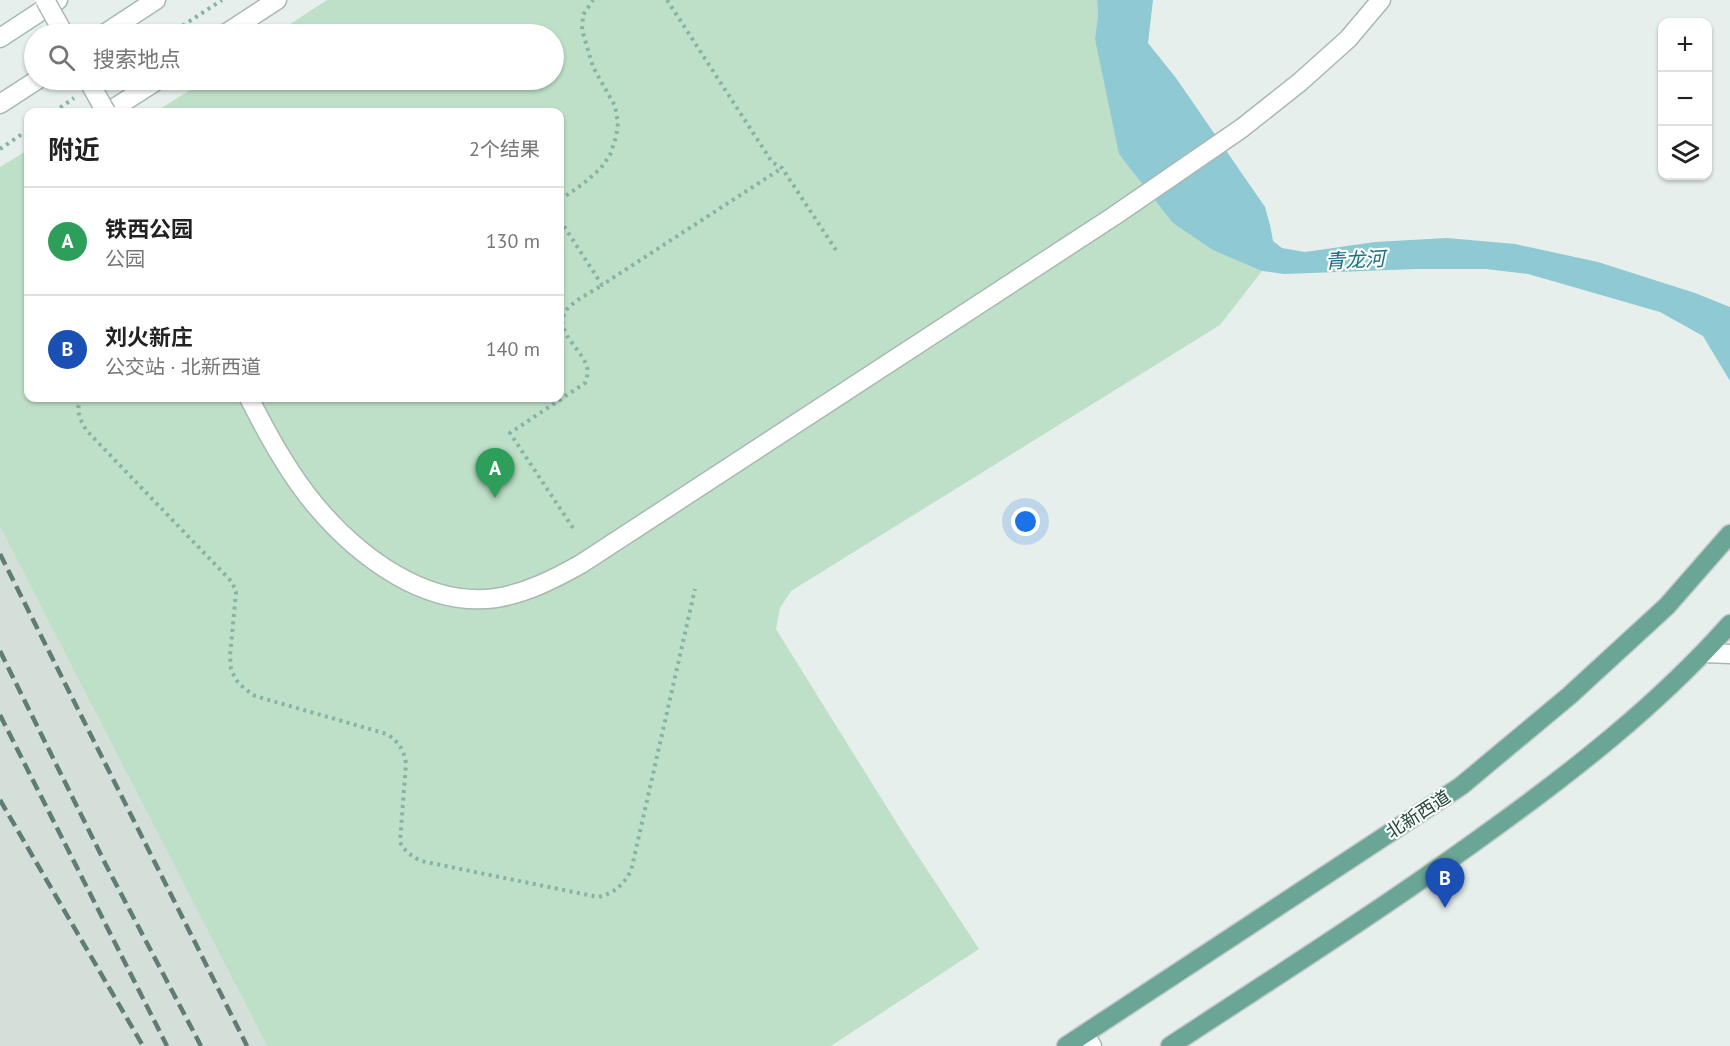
<!DOCTYPE html>
<html lang="zh">
<head>
<meta charset="utf-8">
<style>
	:root { --surface:#fff; --page:#f2f2f2; --text:#222; --muted:#767676; --line:#e0e0e0; --accent:#804e3d }
	body { margin:0; font-family:"PT Sans","Noto Sans SC",sans-serif; background:var(--page); color:var(--text) }
	.controls { position:absolute; right:18px; top:18px; display:grid; overflow:hidden; border-radius:12px; box-shadow:0 2px 4px #0004 }
	.controls button { width:54px; height:54px; display:grid; place-items:center; padding:0; border:0; border-bottom:2px solid var(--line); background:var(--surface); color:var(--text); font:30px sans-serif }
	.you { position:absolute; left:1026px; top:522px; width:21px; height:21px; margin:-15px; border:4px solid #fff; border-radius:50%; background:#1a73e8; box-shadow:0 0 0 9px #1a73e833 }
	.badge { display:grid; place-items:center; width:39px; height:39px; border-radius:50%; background:var(--accent); color:#fff; font-size:20px; font-weight:700 }
	.pin { position:absolute; translate:-50% -50px; filter:drop-shadow(0 2px 3px #0008) }
	.pin::after { content:''; position:absolute; top:32px; width:21px; height:18px; background:inherit; clip-path:polygon(0 0,100% 0,50% 100%) }
	.list { margin:0; padding:0; list-style:none }
	h2 { display:flex; justify-content:space-between; align-items:center; height:78px; margin:0; padding:0 24px; font-size:26px }
	h2 small { font-size:20px; font-weight:400; color:var(--muted) }
	.list li { display:grid; grid-template-columns:39px 1fr auto; gap:18px; align-items:center; box-sizing:border-box; height:108px; padding:0 24px; border-top:2px solid var(--line) }
	.list b { display:block; font-size:22px; white-space:nowrap }
	.list p { margin:0; font-size:20px; white-space:nowrap; color:var(--muted) }
	.list em { font-size:20px; font-style:normal; color:var(--muted) }
	.icon { flex:none; width:33px; height:33px; fill:none; stroke:currentColor; stroke-width:2; stroke-linecap:round; stroke-linejoin:round }
	.map { position:relative; flex:none; width:1730px; height:1046px; overflow:hidden }
	.search { position:absolute; background:var(--surface); box-shadow:0 2px 4px #0004; left:24px; top:24px; width:540px; height:66px; display:flex; align-items:center; gap:15px; box-sizing:border-box; padding:0 21px; border-radius:33px; color:var(--muted); font-size:22px }
	.panel { position:absolute; background:var(--surface); box-shadow:0 2px 4px #0004; left:24px; top:108px; width:540px; height:294px; border-radius:12px }
	.map>svg:first-child { display:block }
	.built { fill:#d4dfda }
	.green { fill:#bfe0c8 }
	.water { fill:#8ec9d4 }
	.lines { fill:none; stroke-linecap:round; stroke-linejoin:round }
	.street-casing { stroke:#a8b8b2; stroke-width:21 }
	.secondary-casing { stroke:#a4bbb3; stroke-width:21 }
	.primary-casing { stroke:#c2cac8; stroke-width:21 }
	.path { stroke:#86b3a5; stroke-width:4; stroke-dasharray:3 4.5; stroke-linecap:butt }
	.street { stroke:#fff; stroke-width:18 }
	.secondary { stroke:#fff; stroke-width:18 }
	.primary { stroke:#6aa596; stroke-width:18 }
	.rail { stroke:#5f7d75; stroke-width:4.5; stroke-dasharray:12 6; stroke-linecap:butt }
	.street-bridge-casing { stroke:#a8b8b2; stroke-width:21; stroke-linecap:butt }
	.street-bridge { stroke:#fff; stroke-width:18 }
	.labels { text-anchor:middle; dominant-baseline:central; stroke-width:4.5; stroke-linejoin:round; paint-order:stroke }
	.street-label { font-size:18px; fill:#24423a; stroke:#f7fbf9 }
	.water-label { font-size:20px; font-style:italic; fill:#1c6f80; stroke:#f7fbf9 }
</style>
</head>
<body>
<div class="map">
<svg width="1730" height="1046" viewBox="0 0 1730 1046">
	<rect width="100%" height="100%" fill="#e6efeb"/>
	<path class="built" d="M0,527L267,1046H0Z"/>
	<path class="green" d="M327,0H1097L1098,15L1095,39L1173,223L1262,271L1220,325L791,591L780,608L776,629L901,830L979,949L831,1046H267L0,527V167L28,150V398H560V112H155L206,80H554V34H275Z"/>
	<path class="water" d="M1097,0H1153L1148,43L1176,78L1265,207L1270,225L1273,241L1282,248L1305,252L1375,242L1447,238L1515,244L1598,262L1695,293L1730,307V381L1703,336L1660,312L1528,274L1486,269H1416L1284,274L1262,271L1213,250L1173,223L1119,154L1095,39L1098,15Z"/>
	<g class="lines">
		<defs>
			<path id="street" d="M225,34L277,0
				M108,112L158,80
				M249,398C268,435 289,474 316,506C359,557 426,608 496,598C527,593 554,579 581,564L1114,216L1242,128L1300,82L1348,39L1381,0
				M1705,653L1730,654
				M1084,1034L1092,1046"/>
			<path id="secondary" d="M104,34L156,0
				M0,38L58,0
				M0,104L37,80"/>
			<path id="primary" d="M1066,1046L1461,786L1569,696L1667,606L1730,534
				M1170,1046C1275,977 1381,910 1483,836C1571,773 1658,705 1730,624"/>
		</defs>
		<use href="#street" class="street-casing"/>
		<use href="#secondary" class="secondary-casing"/>
		<use href="#primary" class="primary-casing"/>
		<path class="path" d="M667,0L772,162L782,168L836,250
			M170,34L222,0
			M54,112L74,98
			M0,149L28,130
			M560,200L584,183L601,168L610,155L616,137L618,123L615,106L593,67L582,30L583,15L593,0
			M560,220L602,285L782,168
			M81,398C75,410 80,420 87,431L232,582L236,592L230,656L231,669L236,680L244,688L255,696L387,734C399,742 404,750 406,764L400,842C405,852 412,856 421,861L598,897C615,893 622,886 631,871L695,589
			M573,528L510,433L585,383C587,377 589,371 586,364C578,345 549,327 570,306C579,298 592,292 602,285"/>
		<use href="#street" class="street"/>
		<use href="#secondary" class="secondary"/>
		<use href="#primary" class="primary"/>
		<path class="rail" d="M0,554L247,1046
			M0,651L107,867L201,1046
			M0,715L167,1046
			M0,800L143,1046"/>
		<defs>
			<path id="street-bridge" d="M45,0L64,34
				M88,80L106,112"/>
		</defs>
		<use href="#street-bridge" class="street-bridge-casing"/>
		<use href="#street-bridge" class="street-bridge"/>
	</g>
	<g class="labels">
		<g class="street-label">
			<text transform="translate(1418 814) rotate(-33)">北新西道</text>
		</g>
		<g class="water-label">
			<text transform="translate(1355 260) rotate(-3)">青龙河</text>
		</g>
	</g>
</svg>
<div class="controls">
<button>+</button>
<button>−</button>
<button><svg class="icon" aria-label="layers" viewBox="0 0 24 24"><path d="M12 4l9 5-9 5-9-5zM3 14l9 5 9-5"/></svg></button>
</div>
<div class="you"></div>
<div class="pin badge" style="left:495px;top:498px;background:#2e9e5b">A</div>
<div class="pin badge" style="left:1445px;top:908px;background:#1a4fb4">B</div>
<div class="search"><svg class="icon" aria-label="search" viewBox="0 0 24 24"><circle cx="10" cy="10" r="6"/><path d="M15 15l6 6"/></svg>搜索地点</div>
<section class="panel">
<h2>附近<small>2个结果</small></h2>
<ul class="list">
<li><span class="badge" style="background:#2e9e5b">A</span><div><b>铁西公园</b><p>公园</p></div><em>130 m</em></li>
<li><span class="badge" style="background:#1a4fb4">B</span><div><b>刘火新庄</b><p>公交站 · 北新西道</p></div><em>140 m</em></li>
</ul>
</section>
</div>
</body>
</html>
